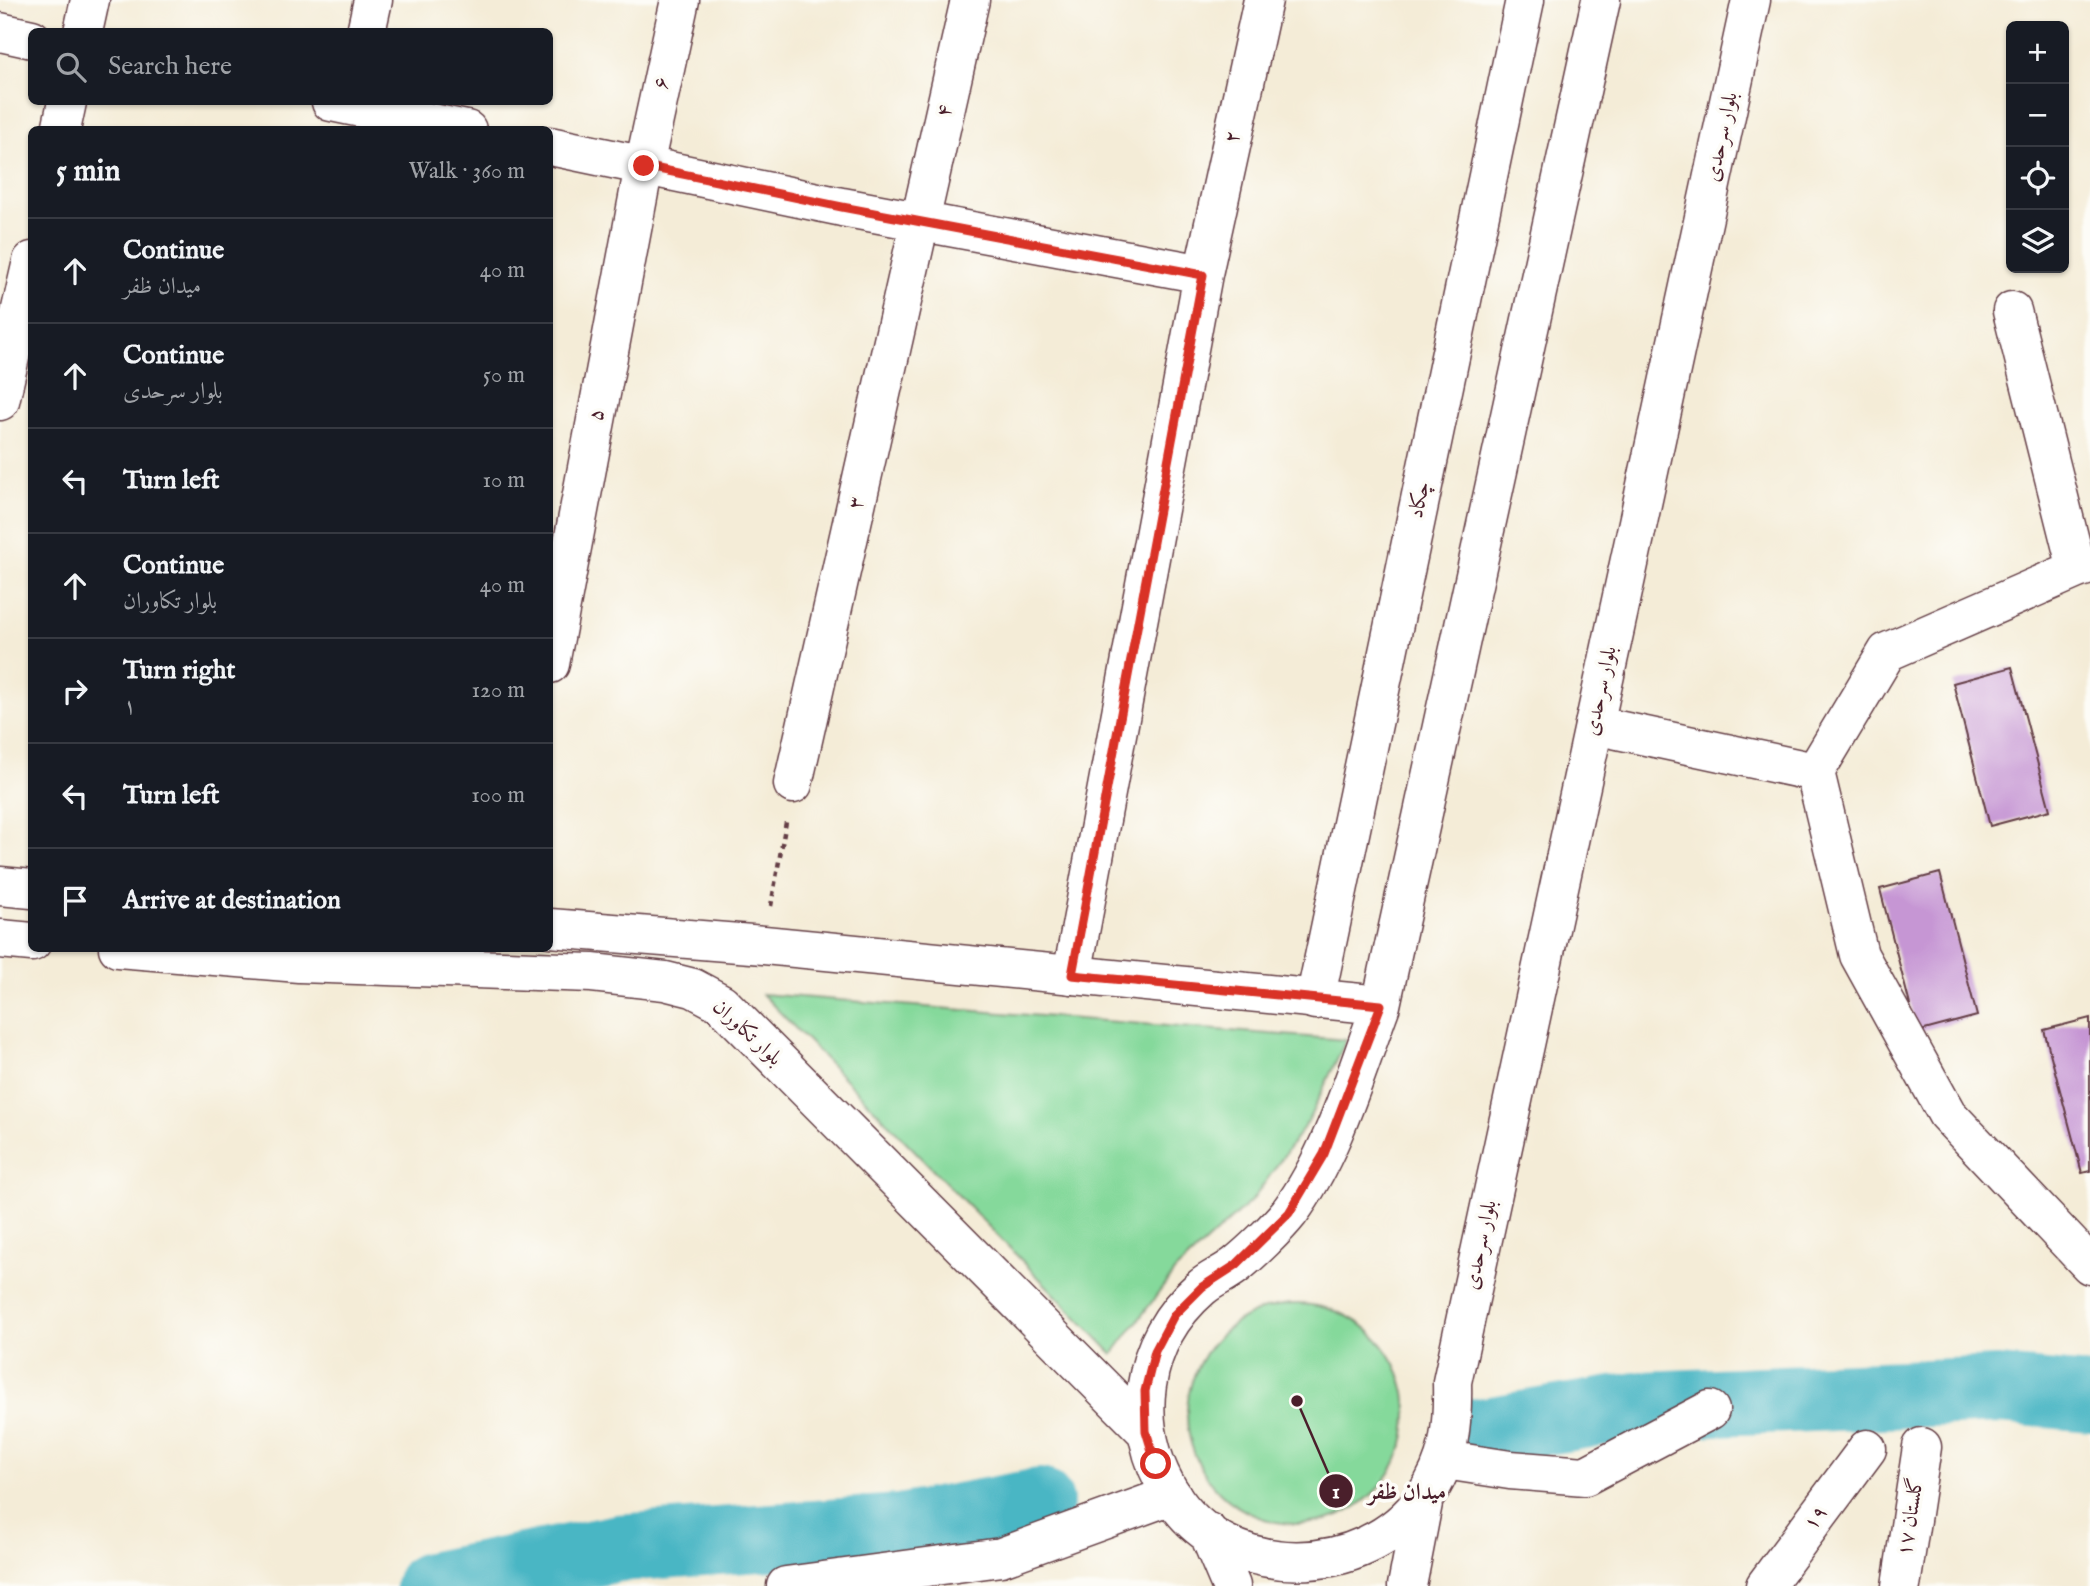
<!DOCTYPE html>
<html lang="en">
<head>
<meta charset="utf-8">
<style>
	:root { --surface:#171b24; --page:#242831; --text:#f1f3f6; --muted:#9ea1a6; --line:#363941 }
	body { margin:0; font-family:"IM FELL English",Amiri,serif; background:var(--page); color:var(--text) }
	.controls { position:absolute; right:21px; top:21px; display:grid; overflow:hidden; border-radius:10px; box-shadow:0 2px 5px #0004 }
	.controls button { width:63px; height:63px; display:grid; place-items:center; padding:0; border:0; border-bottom:2px solid var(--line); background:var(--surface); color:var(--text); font:35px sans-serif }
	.stop { position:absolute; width:21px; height:21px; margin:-16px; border:5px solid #d93025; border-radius:50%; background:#fff }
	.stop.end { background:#d93025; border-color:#fff; box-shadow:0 2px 7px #0008 }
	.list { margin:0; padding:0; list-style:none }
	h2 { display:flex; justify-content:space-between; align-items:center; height:91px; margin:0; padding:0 28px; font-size:30px }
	h2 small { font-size:23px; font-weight:400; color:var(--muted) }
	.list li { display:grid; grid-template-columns:46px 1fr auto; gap:21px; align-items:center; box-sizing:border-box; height:105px; padding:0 28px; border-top:2px solid var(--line) }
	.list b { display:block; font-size:26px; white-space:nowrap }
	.list p { margin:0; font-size:23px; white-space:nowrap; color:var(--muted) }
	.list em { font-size:23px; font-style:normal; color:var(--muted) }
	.icon { flex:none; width:38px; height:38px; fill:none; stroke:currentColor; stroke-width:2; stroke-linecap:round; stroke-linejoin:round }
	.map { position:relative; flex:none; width:2090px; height:1586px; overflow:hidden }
	.search { position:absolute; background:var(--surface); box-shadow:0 2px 5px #0004; left:28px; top:28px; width:525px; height:77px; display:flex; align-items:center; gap:18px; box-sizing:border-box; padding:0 24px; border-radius:10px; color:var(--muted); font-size:26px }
	.panel { position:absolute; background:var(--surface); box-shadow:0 2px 5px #0004; left:28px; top:126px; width:525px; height:826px; border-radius:10px }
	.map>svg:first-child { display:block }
	.green { fill:#85d99b; stroke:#687c63; stroke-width:2 }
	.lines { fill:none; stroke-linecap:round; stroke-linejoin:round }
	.river { stroke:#49b6c4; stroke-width:68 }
	.building { fill:#c696d4 }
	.minor-casing { stroke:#643e45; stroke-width:41 }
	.major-casing { stroke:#643e45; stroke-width:41 }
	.path { stroke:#643e45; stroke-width:4.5; stroke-dasharray:5 5; stroke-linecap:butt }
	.minor { stroke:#fff; stroke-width:38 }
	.major { stroke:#fff; stroke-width:38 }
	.route { stroke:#d93025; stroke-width:9 }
	.labels { text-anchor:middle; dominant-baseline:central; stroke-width:7; stroke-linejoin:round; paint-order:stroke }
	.street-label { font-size:21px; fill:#4a1f2b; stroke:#fdfcf7 }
	.leader { fill:none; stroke:#4a1f2b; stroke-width:2.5 }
	.callout-dot { fill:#4a1f2b; stroke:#fdfcf7; stroke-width:2.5 }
	.mark-label { font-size:21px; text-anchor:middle; font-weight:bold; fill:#fff }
	.callout-label { font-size:23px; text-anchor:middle; font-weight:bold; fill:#4a1f2b; stroke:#fdfcf7; stroke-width:7; stroke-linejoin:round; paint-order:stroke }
</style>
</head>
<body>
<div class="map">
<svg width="2090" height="1586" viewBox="0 0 2090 1586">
	<rect width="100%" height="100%" fill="#fdfcf7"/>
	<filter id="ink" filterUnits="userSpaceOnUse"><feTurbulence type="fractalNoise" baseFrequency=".0143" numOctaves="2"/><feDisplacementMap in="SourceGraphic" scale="14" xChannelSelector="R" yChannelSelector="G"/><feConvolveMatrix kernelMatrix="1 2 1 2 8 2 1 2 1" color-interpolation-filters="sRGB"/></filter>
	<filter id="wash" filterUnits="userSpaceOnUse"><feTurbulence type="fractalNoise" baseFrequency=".00686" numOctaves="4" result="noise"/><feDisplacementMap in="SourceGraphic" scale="28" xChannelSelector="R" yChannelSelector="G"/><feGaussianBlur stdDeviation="1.57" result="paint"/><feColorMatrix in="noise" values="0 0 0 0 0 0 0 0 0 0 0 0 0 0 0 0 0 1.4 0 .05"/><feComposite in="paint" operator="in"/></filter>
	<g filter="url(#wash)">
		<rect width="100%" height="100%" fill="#f4ecd7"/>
		<path class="green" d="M762,994L1346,1040L1308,1121L1254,1198L1175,1271L1113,1354Z
			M1187 1414a110 110 0 1 1 220 0a110 110 0 1 1-220 0Z"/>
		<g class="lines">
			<path class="river" d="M1473,1433L1643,1405L1999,1390L2090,1398
				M429,1586L618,1548L900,1528L1040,1502"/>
		</g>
		<g id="blocks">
			<path class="building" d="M2012,667L2050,810L1990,826L1953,683Z
				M1940,873L1977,1016L1917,1032L1880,889Z
				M2090,1018V1171L2082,1173L2044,1030Z"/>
		</g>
	</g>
	<g filter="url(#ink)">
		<use href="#blocks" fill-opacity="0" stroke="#643e45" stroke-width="2"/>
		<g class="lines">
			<defs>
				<path id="minor" d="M0,32L32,39
					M83,32L90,0
					M366,32L373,0
					M331,102L467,130
					M61,130L67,102
					M550,146L842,207L1203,274
					M2012,311L2077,569
					M0,401L32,261
					M550,664L644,166L680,0
					M1594,725L1815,772L1859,955L1947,1114L2090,1265
					M1815,772L1887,652L2077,569L2090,565
					M793,784L970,0
					M1072,975L1203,274L1263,0
					M1315,1000L1525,0
					M1445,1460L1510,1470L1585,1476L1710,1410
					M786,1586L1001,1557L1172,1495
					M1765,1586L1867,1449
					M1901,1586L1922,1447"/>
				<path id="major" d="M1601,0L1381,1005C1356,1072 1332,1156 1289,1213C1277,1228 1251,1253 1236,1265C1225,1274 1211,1279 1201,1288C1140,1341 1128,1425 1171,1494C1226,1583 1365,1581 1424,1498C1450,1462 1453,1425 1452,1382L1751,0
					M0,886L32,889
					M550,928L764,945L1381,1005
					M0,939L32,942
					M118,948L299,963L592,973L665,981L693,988L721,1003L1146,1431
					M1208,1532L1231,1586
					M1407,1586L1424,1498"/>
			</defs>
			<use href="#minor" class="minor-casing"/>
			<use href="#major" class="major-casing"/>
			<path class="path" d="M771,906L786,822"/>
			<use href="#minor" class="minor"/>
			<use href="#major" class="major"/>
		</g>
	</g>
	<g class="lines" filter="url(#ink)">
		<path class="route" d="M644,166L842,207L1203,275L1072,975L1381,1005L1324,1154L1289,1213L1236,1265L1202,1287L1174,1315L1155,1351L1145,1391L1146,1431L1156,1464"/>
	</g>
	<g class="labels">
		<g class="street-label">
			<text transform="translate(662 83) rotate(-78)">۶</text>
			<text transform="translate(945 111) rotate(-77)">۴</text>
			<text transform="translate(1233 137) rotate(-78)">۲</text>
			<text transform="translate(1722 137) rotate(-78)">بلوار سرحدی</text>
			<text transform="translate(597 415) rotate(-79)">۵</text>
			<text transform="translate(1420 500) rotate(-78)">چکاد</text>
			<text transform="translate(857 503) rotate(-77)">۳</text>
			<text transform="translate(1601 691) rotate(-78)">بلوار سرحدی</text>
			<text transform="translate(747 1033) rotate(43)">بلوار تکاوران</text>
			<text transform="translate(1481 1245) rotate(-78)">بلوار سرحدی</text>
			<text transform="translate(1911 1517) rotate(-81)">گلستان ۱۷</text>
			<text transform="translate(1816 1518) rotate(-54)">۱۹</text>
		</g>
	</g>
	<path class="leader" d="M1297 1401L1336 1491"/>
	<g class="callout-dot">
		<circle cx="1297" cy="1401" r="7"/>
		<circle cx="1336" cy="1491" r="18"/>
	</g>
	<g class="mark-label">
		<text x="1336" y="1498">1</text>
	</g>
	<g class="callout-label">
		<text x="1407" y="1499">میدان ظفر</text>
	</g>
</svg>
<div class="controls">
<button>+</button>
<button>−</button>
<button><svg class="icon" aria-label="locate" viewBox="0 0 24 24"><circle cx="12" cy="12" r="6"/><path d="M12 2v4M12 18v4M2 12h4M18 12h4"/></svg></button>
<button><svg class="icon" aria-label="layers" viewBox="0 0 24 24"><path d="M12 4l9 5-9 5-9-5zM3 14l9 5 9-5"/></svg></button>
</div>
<div class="stop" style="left:1156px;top:1464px"></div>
<div class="stop end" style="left:644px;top:166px"></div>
<div class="search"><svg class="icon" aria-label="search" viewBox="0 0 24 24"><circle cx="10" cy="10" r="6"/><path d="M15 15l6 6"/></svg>Search here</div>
<section class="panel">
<h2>5 min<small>Walk · 360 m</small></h2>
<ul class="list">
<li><svg class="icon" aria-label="ahead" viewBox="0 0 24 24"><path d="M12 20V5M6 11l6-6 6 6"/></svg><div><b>Continue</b><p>میدان ظفر</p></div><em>40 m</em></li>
<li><svg class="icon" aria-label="ahead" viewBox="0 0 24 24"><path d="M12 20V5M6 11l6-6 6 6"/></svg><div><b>Continue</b><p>بلوار سرحدی</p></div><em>50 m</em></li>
<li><svg class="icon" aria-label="left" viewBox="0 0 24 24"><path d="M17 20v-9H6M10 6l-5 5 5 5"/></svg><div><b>Turn left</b></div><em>10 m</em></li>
<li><svg class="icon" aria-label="ahead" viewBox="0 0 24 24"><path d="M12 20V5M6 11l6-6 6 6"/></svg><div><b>Continue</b><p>بلوار تکاوران</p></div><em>40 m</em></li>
<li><svg class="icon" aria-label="right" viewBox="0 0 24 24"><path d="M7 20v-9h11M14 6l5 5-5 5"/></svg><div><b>Turn right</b><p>۱</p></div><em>120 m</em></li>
<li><svg class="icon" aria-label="left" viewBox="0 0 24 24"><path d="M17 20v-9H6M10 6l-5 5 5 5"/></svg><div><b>Turn left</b></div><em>100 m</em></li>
<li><svg class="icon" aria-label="arrive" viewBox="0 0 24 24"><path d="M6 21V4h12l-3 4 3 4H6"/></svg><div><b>Arrive at destination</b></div></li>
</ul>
</section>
</div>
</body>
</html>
